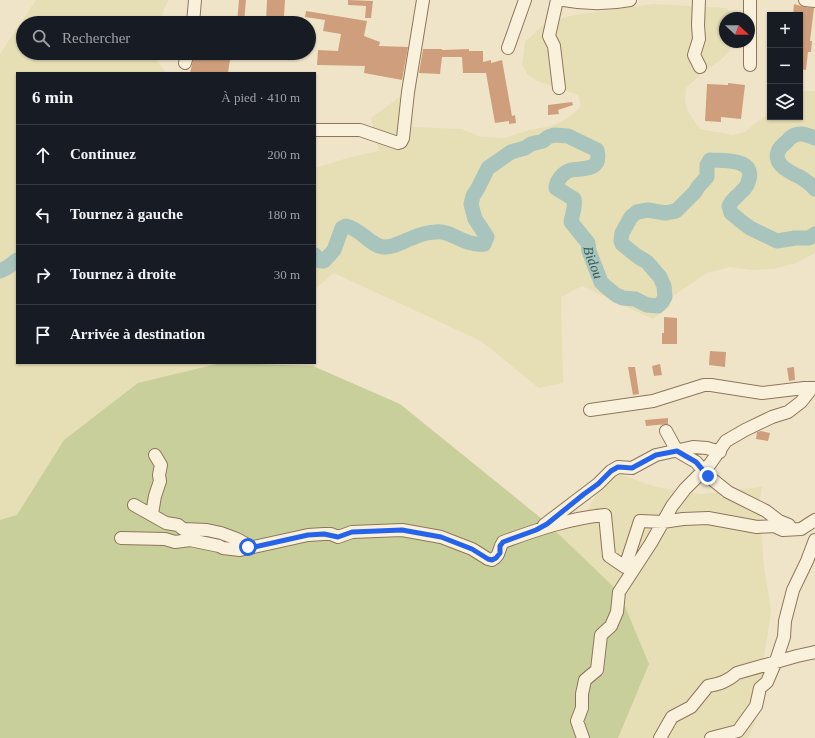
<!DOCTYPE html>
<html lang="fr">
<head>
<meta charset="utf-8">
<style>
	:root { --surface:#171b24; --page:#242831; --text:#f1f3f6; --muted:#9ea1a6; --line:#363941 }
	body { margin:0; font-family:Georgia,serif; background:var(--page); color:var(--text) }
	.controls { position:absolute; right:12px; top:12px; display:grid; overflow:hidden; border-radius:0px; box-shadow:0 1px 3px #0004 }
	.controls button { width:36px; height:36px; display:grid; place-items:center; padding:0; border:0; border-bottom:1px solid var(--line); background:var(--surface); color:var(--text); font:20px sans-serif }
	.compass { position:absolute; left:719px; top:12px; width:36px; height:36px; border-radius:50%; background:var(--surface); box-shadow:0 1px 3px #0004; rotate:112deg }
	.stop { position:absolute; width:12px; height:12px; margin:-9px; border:3px solid #2563eb; border-radius:50%; background:#fff }
	.stop.end { background:#2563eb; border-color:#fff; box-shadow:0 1px 4px #0008 }
	.list { margin:0; padding:0; list-style:none }
	h2 { display:flex; justify-content:space-between; align-items:center; height:52px; margin:0; padding:0 16px; font-size:17px }
	h2 small { font-size:13px; font-weight:400; color:var(--muted) }
	.list li { display:grid; grid-template-columns:26px 1fr auto; gap:12px; align-items:center; box-sizing:border-box; height:60px; padding:0 16px; border-top:1px solid var(--line) }
	.list b { display:block; font-size:15px; white-space:nowrap }
	.list em { font-size:13px; font-style:normal; color:var(--muted) }
	.icon { flex:none; width:22px; height:22px; fill:none; stroke:currentColor; stroke-width:2; stroke-linecap:round; stroke-linejoin:round }
	.map { position:relative; flex:none; width:815px; height:738px; overflow:hidden }
	.search { position:absolute; background:var(--surface); box-shadow:0 1px 3px #0004; left:16px; top:16px; width:300px; height:44px; display:flex; align-items:center; gap:10px; box-sizing:border-box; padding:0 14px; border-radius:22px; color:var(--muted); font-size:15px }
	.panel { position:absolute; background:var(--surface); box-shadow:0 1px 3px #0004; left:16px; top:72px; width:300px; height:292px; border-radius:0px }
	.map>svg:first-child { display:block }
	.farmland { fill:#e6deb5 }
	.green { fill:#c9cf9b }
	.lines { fill:none; stroke-linecap:round; stroke-linejoin:round }
	.river { stroke:#a9c4bc; stroke-width:15 }
	.building { fill:#cf9f7d }
	.minor-casing { stroke:#8d765c; stroke-width:14 }
	.minor { stroke:#faf1dc; stroke-width:12 }
	.route { stroke:#2563eb; stroke-width:5 }
	.labels { text-anchor:middle; dominant-baseline:central; stroke-width:3.5; stroke-linejoin:round; paint-order:stroke }
	.water-label { font-size:14px; font-style:italic; fill:#2f5d5a; stroke:#f7eed8 }
</style>
</head>
<body>
<div class="map">
<svg width="815" height="738" viewBox="0 0 815 738">
	<rect width="100%" height="100%" fill="#f0e4c8"/>
	<path class="farmland" d="M36,0H168L159,23H23V53H152L166,73H17V363H231L492,562L581,520L611,471L656,487L701,494L762,487L759,506L764,566L771,610L755,723L748,738H0V54Z
		M654,4L725,8L735,15L734,18H725V42H733L730,50L722,59L703,72L686,88L685,99L687,110L700,129L733,135L745,132L770,112V117H800V93L803,91H815V253L796,263L774,269L752,270L730,267L707,273L670,298V306L653,319L582,286L561,297L563,383L539,388L481,341L334,273L315,289V168L351,157L379,151L371,118L401,96L412,127L461,129L482,137L505,138L529,130L551,126L563,121L573,114L581,106L578,95L537,81L528,75L522,65L525,42L542,26L552,21L574,15Z"/>
	<path class="green" d="M221,363L313,366L400,404L547,523L619,592L649,664L618,738H0V520L17,515L64,440L138,383Z"/>
	<g class="lines">
		<g class="river">
			<path d="M815,138C805,134 797,131 789,139C787,142 782,145 780,148C770,163 789,172 800,177C805,180 811,184 815,189"/>
			<path id="s1" d="M315,255L320,261H324L334,250L342,228L346,226C361,229 371,246 383,247C393,248 403,241 412,238C419,235 429,232 436,232C451,230 466,247 484,244L487,237L475,219L471,204L473,196L478,188L488,168L511,152L525,148L531,144L543,141L548,137L554,135L568,136L597,150C602,171 585,168 571,170C563,172 556,181 556,188L574,199C576,207 572,214 571,222L588,243L589,251L594,264L601,282L605,286L616,295L623,298L635,299L647,305L658,306L662,302L665,297L664,286L660,277L647,262L637,256L622,244L621,241L622,233L631,217L637,212L648,210L665,213L676,211L695,192L698,187L707,177V165L710,160C721,161 755,158 749,179C748,184 745,189 741,192C736,198 733,198 729,206L731,213L742,222L750,228L777,241L795,238H809L815,234"/>
			<path d="M0,271L8,267L17,260"/>
		</g>
	</g>
	<path class="building" d="M239,0H246L244,23H237Z
		M267,0H285L284,17H276V21H266Z
		M348,0L373,1L371,18H365L366,6L348,5Z
		M794,4L804,7L814,8L810,41H812L811,52H808L806,70L800,69V15H793Z
		M306,11L367,21L364,36L380,42L379,46L408,47L402,80L364,73L365,66L317,65L318,50L338,51L341,34L323,31L325,20L305,17Z
		M423,49H442V50L469,49V51H483V62L491,60V63L502,60L512,116L515,115L516,123L509,124V121L495,123L486,73H463L462,57H442L440,74L419,73Z
		M195,53H231L228,73H190Z
		M728,83L745,85L741,119L721,117V122L705,121L707,84L728,85Z
		M572,102L573,105L558,110L559,114L548,115V105Z
		M664,317L677,318V344H662V333H664Z
		M710,351L726,352L725,367L709,365Z
		M660,364L662,375L654,376L652,366Z
		M628,367H635L639,394L633,395Z
		M794,367L795,380L789,381L787,368Z
		M668,418V424L646,426L645,420Z
		M761,431L770,433L768,441L756,439L757,432Z"/>
	<g class="lines">
		<defs>
			<path id="minor" d="M557,0L549,36L554,46L559,88
				M564,0C585,4 609,4 630,0
				M699,0L698,25L699,39L694,55L700,67
				M750,0V65
				M805,0L815,1
				M193,23L195,0
				M508,48L525,0
				M185,63L188,53
				M315,130H360L398,143L401,142L403,138L408,92L423,0
				M590,410L653,401L704,385H711L762,393L804,388H815
				M666,431L677,451L696,462L708,476L728,492L766,511L779,521L789,525
				M134,505L166,523L178,525L183,529L207,530L221,533L237,539L246,544L248,547
				M152,514L155,496L160,481L159,475L161,465L155,455
				M544,525L598,484L611,471L618,467L632,468L656,455L693,447L707,448L720,452
				M121,538L165,539L175,542L190,540L219,546L223,548L240,550L308,535L324,534H331L338,537L352,532L402,530L441,537L472,549L488,559L492,560C501,555 498,549 503,542C536,530 570,518 605,515L609,556L625,567L640,521L663,522L683,519L708,518L757,527L774,526L783,530L801,529L815,520
				M583,738L577,721L582,708V694L585,680L597,670L601,635L611,626L617,612L619,592L651,543L672,506L685,489L710,464L726,441L745,430L772,417L788,412L801,402L812,388
				M660,738L672,717L691,707L708,686C720,684 728,681 737,673L797,656L815,652
				M711,738L738,731L756,706L760,688L767,682L776,661L784,637L785,621L793,590L807,561L815,540"/>
		</defs>
		<use href="#minor" class="minor-casing"/>
		<use href="#minor" class="minor"/>
	</g>
	<g class="lines">
		<path class="route" d="M248,547H254L308,535L324,534L338,537L352,532L402,530L441,537L472,549L488,559L492,560L496,558L500,553V546L503,542L536,530L547,524L584,494L598,484L611,471L618,467L632,468L656,455L677,451L696,462L708,476"/>
	</g>
	<g class="labels">
		<g class="water-label">
			<text stroke="none"><textPath href="#s1" startOffset="566">Bidou</textPath></text>
		</g>
	</g>
</svg>
<div class="controls">
<button>+</button>
<button>−</button>
<button><svg class="icon" aria-label="layers" viewBox="0 0 24 24"><path d="M12 4l9 5-9 5-9-5zM3 14l9 5 9-5"/></svg></button>
</div>
<svg class="compass" viewBox="-18 -18 36 36"><path d="M0-13l5 13h-10z" fill="#e53935"/><path d="M0 13l5-13h-10z" fill="#9ea1a6"/></svg>
<div class="stop" style="left:248px;top:547px"></div>
<div class="stop end" style="left:708px;top:476px"></div>
<div class="search"><svg class="icon" aria-label="search" viewBox="0 0 24 24"><circle cx="10" cy="10" r="6"/><path d="M15 15l6 6"/></svg>Rechercher</div>
<section class="panel">
<h2>6 min<small>À pied · 410 m</small></h2>
<ul class="list">
<li><svg class="icon" aria-label="ahead" viewBox="0 0 24 24"><path d="M12 20V5M6 11l6-6 6 6"/></svg><div><b>Continuez</b></div><em>200 m</em></li>
<li><svg class="icon" aria-label="left" viewBox="0 0 24 24"><path d="M17 20v-9H6M10 6l-5 5 5 5"/></svg><div><b>Tournez à gauche</b></div><em>180 m</em></li>
<li><svg class="icon" aria-label="right" viewBox="0 0 24 24"><path d="M7 20v-9h11M14 6l5 5-5 5"/></svg><div><b>Tournez à droite</b></div><em>30 m</em></li>
<li><svg class="icon" aria-label="arrive" viewBox="0 0 24 24"><path d="M6 21V4h12l-3 4 3 4H6"/></svg><div><b>Arrivée à destination</b></div></li>
</ul>
</section>
</div>
</body>
</html>
